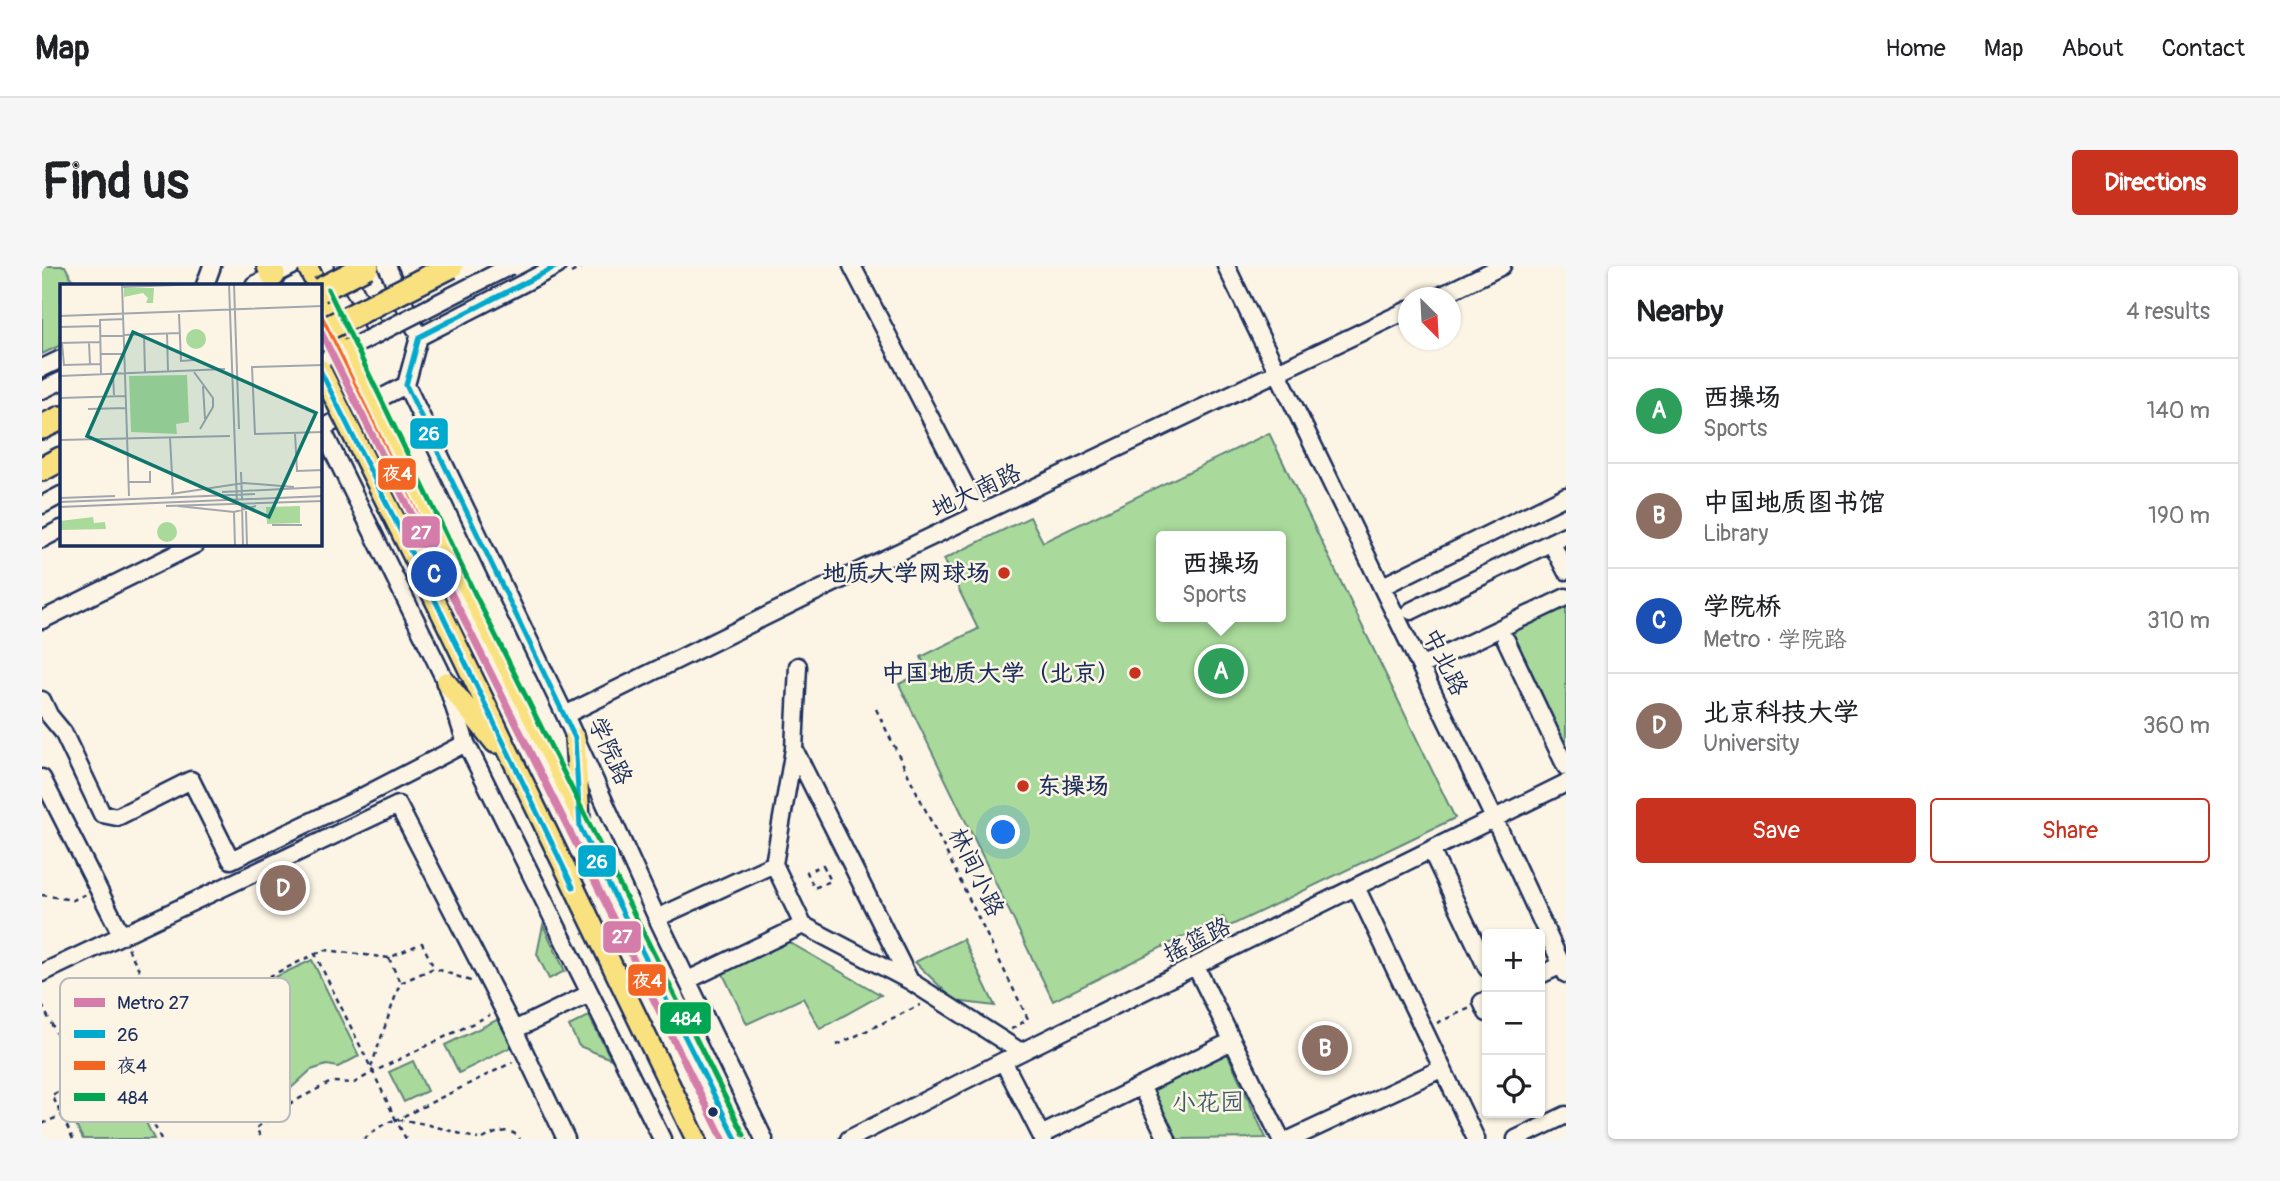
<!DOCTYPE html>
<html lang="en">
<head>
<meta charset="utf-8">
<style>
	:root { --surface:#fff; --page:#f6f6f6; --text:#202124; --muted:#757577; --line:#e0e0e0; --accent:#c8321e }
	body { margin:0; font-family:Pangolin,"LXGW WenKai TC",sans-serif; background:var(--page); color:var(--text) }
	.controls { position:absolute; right:21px; bottom:21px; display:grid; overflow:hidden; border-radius:7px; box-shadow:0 2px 5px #0004 }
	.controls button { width:63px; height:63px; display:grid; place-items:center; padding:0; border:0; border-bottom:2px solid var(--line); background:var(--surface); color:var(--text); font:35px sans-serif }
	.compass { position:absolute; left:1356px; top:21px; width:63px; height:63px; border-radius:50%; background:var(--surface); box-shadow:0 2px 5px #0004; rotate:156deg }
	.you { position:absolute; left:962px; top:567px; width:24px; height:24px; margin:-18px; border:5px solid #fff; border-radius:50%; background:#1a73e8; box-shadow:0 0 0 10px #1a73e833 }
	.badge { display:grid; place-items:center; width:46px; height:46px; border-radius:50%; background:var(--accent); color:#fff; font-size:23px; font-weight:700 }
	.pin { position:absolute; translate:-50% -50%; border:4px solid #fff; box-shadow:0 2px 7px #0006 }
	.popup { position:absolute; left:1114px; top:265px; width:130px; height:91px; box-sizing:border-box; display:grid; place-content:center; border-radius:7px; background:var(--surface); filter:drop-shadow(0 2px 5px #0005); font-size:23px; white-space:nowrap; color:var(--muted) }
	.popup b { font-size:26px; color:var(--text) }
	.popup::after { content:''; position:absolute; left:50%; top:100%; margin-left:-14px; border:14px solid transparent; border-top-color:var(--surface) }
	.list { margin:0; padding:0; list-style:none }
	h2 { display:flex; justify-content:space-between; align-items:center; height:91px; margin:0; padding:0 28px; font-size:30px }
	h2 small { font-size:23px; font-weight:400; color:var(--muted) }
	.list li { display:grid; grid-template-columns:46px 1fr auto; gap:21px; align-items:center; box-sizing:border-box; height:105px; padding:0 28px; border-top:2px solid var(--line) }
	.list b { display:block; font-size:26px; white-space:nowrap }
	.list p { margin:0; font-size:23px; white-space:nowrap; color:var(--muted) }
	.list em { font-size:23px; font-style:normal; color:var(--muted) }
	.actions { display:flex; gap:14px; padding:21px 28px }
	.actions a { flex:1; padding:16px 0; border:2px solid var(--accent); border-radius:7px; text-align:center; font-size:24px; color:var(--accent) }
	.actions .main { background:var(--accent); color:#fff }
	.icon { flex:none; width:38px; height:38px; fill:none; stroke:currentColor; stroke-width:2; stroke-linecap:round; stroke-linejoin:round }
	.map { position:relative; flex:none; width:1524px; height:873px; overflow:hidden; border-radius:7px }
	header { display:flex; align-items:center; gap:42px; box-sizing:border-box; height:98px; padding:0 35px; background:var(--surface); border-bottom:2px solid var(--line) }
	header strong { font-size:33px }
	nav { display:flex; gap:38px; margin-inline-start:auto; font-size:24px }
	.intro { display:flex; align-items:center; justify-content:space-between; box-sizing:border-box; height:168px; padding:0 42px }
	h1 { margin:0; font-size:49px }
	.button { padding:18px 32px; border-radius:7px; background:var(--accent); color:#fff; font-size:24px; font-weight:700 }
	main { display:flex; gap:42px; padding:0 42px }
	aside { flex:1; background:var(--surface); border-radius:7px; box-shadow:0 2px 5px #0004 }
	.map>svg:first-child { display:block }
	.green { fill:#a9da9b; stroke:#62847c; stroke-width:2; fill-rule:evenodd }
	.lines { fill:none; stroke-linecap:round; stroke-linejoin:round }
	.minor-casing { stroke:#1b2f5e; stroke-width:21 }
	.major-casing { stroke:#1b2f5e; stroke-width:24 }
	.highway-casing { stroke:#1b2f5e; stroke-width:28 }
	.path { stroke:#1b2f5e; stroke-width:2.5; stroke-dasharray:5 5; stroke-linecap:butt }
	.minor { stroke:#fcf5e5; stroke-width:16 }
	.major { stroke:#fae180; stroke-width:19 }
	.highway { stroke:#fae180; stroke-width:23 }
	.minor-bridge-casing { stroke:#1b2f5e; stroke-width:21; stroke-linecap:butt }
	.major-bridge-casing { stroke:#1b2f5e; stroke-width:24; stroke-linecap:butt }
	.highway-bridge-casing { stroke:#1b2f5e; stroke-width:28; stroke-linecap:butt }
	.minor-bridge { stroke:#fcf5e5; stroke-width:16 }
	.major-bridge { stroke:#fae180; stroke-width:19 }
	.highway-bridge { stroke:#fae180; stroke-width:23 }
	.bus-1-casing { stroke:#fcf5e5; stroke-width:10 }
	.bus-2-casing { stroke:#fcf5e5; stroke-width:10 }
	.bus-3-casing { stroke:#fcf5e5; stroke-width:10 }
	.bus-1 { stroke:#00a9ce; stroke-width:5 }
	.bus-2 { stroke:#f26522; stroke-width:5 }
	.bus-3 { stroke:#00a651; stroke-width:5 }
	.metro-1-casing { stroke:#fcf5e5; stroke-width:12 }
	.metro-1 { stroke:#d47daa; stroke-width:7 }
	.poi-dot { fill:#c8321e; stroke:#fcf5e5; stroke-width:2.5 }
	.bus-dot { fill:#1b2f5e; stroke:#fcf5e5; stroke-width:2.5 }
	.labels { text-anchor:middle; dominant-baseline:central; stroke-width:5; stroke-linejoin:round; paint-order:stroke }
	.street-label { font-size:24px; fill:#1b2f5e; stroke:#fcf5e5 }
	.poi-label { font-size:24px; font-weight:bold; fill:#1b2f5e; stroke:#fcf5e5; text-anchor:end }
	.park-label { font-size:24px; fill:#3e5a6d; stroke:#fcf5e5 }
	.inset-road { fill:none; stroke:#a2a6af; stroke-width:2 }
	.view { fill:#0f766e; fill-opacity:0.15; stroke:#0f766e; stroke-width:3.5 }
	.inset-edge { fill:none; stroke:#1b2f5e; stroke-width:3.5 }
	.key { fill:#fcf5e5; stroke:#b8babc; stroke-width:2 }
	.key-label { font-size:19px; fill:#1b2f5e }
	.line-badge { stroke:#fcf5e5; stroke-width:2.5 }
	.badge-label { font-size:19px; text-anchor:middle; font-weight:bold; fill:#fff }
</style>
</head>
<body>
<header>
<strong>Map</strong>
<nav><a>Home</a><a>Map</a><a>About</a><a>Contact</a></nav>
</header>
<div class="intro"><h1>Find us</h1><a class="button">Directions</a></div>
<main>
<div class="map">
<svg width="1524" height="873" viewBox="0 0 1524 873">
	<rect width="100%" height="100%" fill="#fcf5e5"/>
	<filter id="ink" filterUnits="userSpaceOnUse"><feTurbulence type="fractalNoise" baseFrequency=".0143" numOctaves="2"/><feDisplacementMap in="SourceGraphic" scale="14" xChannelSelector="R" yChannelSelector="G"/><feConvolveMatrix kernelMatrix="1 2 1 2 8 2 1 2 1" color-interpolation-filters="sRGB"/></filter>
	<g filter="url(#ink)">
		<path class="green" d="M0,0H23L33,19H19V79L0,88Z
			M1227,167L1413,552L1186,661L1181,651L1011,735L857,418L885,404L879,391L936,363L902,293L988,251L1001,276ZM1238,270V351H1120V270Z
			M1524,338V484L1468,365Z
			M501,659L523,705L507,713L495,688Z
			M921,673L953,740L913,735L873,696Z
			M745,675L839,729L778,763L761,732L705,758L680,706Z
			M270,694L317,790L296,801L285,799L269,804L246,825L195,852L165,791L213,768L194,729Z
			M463,750L477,777L417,807L403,779Z
			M547,750L569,793L537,780L527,760Z
			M1185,787L1224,872L1133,873L1109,822Z
			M371,795L385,825L362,836L347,806Z
			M81,808L112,873H41L22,837Z"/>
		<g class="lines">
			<defs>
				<path id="minor" d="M345,0L373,62
					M810,0L938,248
					M1184,0L1452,552L1524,708
					M301,2L335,68
					M163,19L170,0
					M212,19L250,0
					M1394,32L1460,0
					M278,97L306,83
					M0,102L19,93
					M364,119L523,449L615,652L722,873
					M0,124L19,115
					M278,163L364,119L377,71L515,0
					M280,163L404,416L424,477L620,873
					M0,239L19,229
					M0,273L19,263
					M1509,276L1524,305
					M1341,320L1524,230
					M1369,345L1524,269
					M0,354L154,278
					M1464,374L1524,501
					M756,400L752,483L732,598L761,659L868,715L979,786
					M1379,400L1524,331
					M0,434L7,449L21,466L60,548L75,551L149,514L189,594L308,537L424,477
					M523,449L773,326L1366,44
					M752,483L868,715
					M0,512L80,670
					M1389,584L1445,702
					M1314,621L1434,873
					M615,652L732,598
					M1154,701L1239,873
					M0,707L356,539L472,764L524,873
					M1498,709L1520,699
					M646,714L761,659
					M1445,734L1440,736L1445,747
					M472,764L547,728
					M961,795L1001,873
					M1099,820L1190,775
					M999,869L1099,820L1125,873
					M807,873L979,786L1524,517
					M1249,873L1399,803
					M1474,873L1524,849"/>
				<path id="major" d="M265,0L275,19
					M278,27L306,83
					M425,332L694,873
					M399,346L654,873
					M404,416L453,477
					M533,472L538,552"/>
				<path id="highway" d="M227,0L231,9
					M0,161L19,152
					M0,203L19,193"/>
			</defs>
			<use href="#minor" class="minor-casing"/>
			<use href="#major" class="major-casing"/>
			<use href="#highway" class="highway-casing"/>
			<path class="path" d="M529,7L542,0
				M834,443L986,753L968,764
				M781,599L789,615L772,622L765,606Z
				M0,629L31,634L44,628
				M86,682L126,760L273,688L331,806L312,817L289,816L249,837L214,862L220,873
				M273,688L284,684L347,692L380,677L392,702
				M347,692L358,717
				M196,727C220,761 235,798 249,837
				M0,739L38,815
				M1395,757L1428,742
				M795,779L878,739
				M329,801L358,717L392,702L431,716
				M354,854L331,806L448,749
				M0,858L20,849
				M31,873L10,829L80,796
				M119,873L76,785L126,760
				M322,873C331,866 343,855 355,854C376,854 415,867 436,873
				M364,873L354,854L471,796
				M441,873C453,866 469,860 478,873"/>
			<use href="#minor" class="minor"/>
			<use href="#major" class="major"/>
			<use href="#highway" class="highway"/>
			<defs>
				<path id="minor-bridge" d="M306,83L468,0"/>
				<path id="major-bridge" d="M306,83L425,332
					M278,103L399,346"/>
				<path id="highway-bridge" d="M278,24L325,0
					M278,66L409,0"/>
			</defs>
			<use href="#minor-bridge" class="minor-bridge-casing"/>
			<use href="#major-bridge" class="major-bridge-casing"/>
			<use href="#highway-bridge" class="highway-bridge-casing"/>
			<use href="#minor-bridge" class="minor-bridge"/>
			<use href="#major-bridge" class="major-bridge"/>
			<use href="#highway-bridge" class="highway-bridge"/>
			<defs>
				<path id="bus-1" d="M515,0L377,71L364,119L533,472L538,561L694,873
					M278,104L399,346L531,621"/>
				<path id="bus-2" d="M278,48L417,336L684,873"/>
				<path id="bus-3" d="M286,23L433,328L702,869"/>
			</defs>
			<use href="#bus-1" class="bus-1-casing"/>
			<use href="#bus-2" class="bus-2-casing"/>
			<use href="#bus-3" class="bus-3-casing"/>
			<use href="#bus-1" class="bus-1"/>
			<use href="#bus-2" class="bus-2"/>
			<use href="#bus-3" class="bus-3"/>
			<defs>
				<path id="metro-1" d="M278,64L681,873"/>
			</defs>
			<use href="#metro-1" class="metro-1-casing"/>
			<use href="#metro-1" class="metro-1"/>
		</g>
	</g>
	<g class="poi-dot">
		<circle cx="962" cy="307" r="7"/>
		<circle cx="1093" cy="407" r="7"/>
		<circle cx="981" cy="520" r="7"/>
	</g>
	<circle class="bus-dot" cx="671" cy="846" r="6"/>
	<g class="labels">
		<g class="street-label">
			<text transform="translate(934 225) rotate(-25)">地大南路</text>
			<text transform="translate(1403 396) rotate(64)">中北路</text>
			<text transform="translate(568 485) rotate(65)">学院路</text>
			<text transform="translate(934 606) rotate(64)">林间小路</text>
			<text transform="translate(1155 674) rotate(-26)">摇篮路</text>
		</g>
		<g class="poi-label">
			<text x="948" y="307">地质大学网球场</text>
			<text x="1079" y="407">中国地质大学（北京）</text>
			<text x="995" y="520" text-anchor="start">东操场</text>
		</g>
		<g class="park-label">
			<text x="1166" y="836">小花园</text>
		</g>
	</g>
	<g transform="translate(18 18)">
		<rect width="262" height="262" fill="#fcf5e5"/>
		<path d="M64,4H94L93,19H86L88,14L83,9L64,13ZM126 55a10 10 0 1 1 20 0a10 10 0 1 1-20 0ZM127,91L129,138L116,140L117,150L71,148L69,92ZM240,222V239L207,240L206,223ZM33,233L34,239L45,238L46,245L0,246V237ZM97 248a10 10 0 1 1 20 0a10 10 0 1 1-20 0Z" fill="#a9da9b"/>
		<path class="inset-road" d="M62,0L69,212M169,0L177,220M174,0L179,145M62,3L142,0M119,30L121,77L136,76M0,32L263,22M0,43L40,42M107,49L108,88M84,50L85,89M64,51L120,49M40,52H64M0,59L40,58M2,59L4,81L41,80M29,59L30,80M41,70H64M263,81L192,83L195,150L263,148M134,88L153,114V123L140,145M53,90L54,111M41,91L40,36L64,35M0,92L165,85M143,102L145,135M0,114L65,112M28,125L66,124M235,149L237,187L263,186M110,154L113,209M0,156L170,152M181,188L182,215M69,198H90V187M162,208L263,203M111,210L184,199L234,203M0,214L55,212M0,218L195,210M182,220L183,262M106,222L263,217M118,222L174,228L196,222M0,223L263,212M186,227L187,262M174,228L175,262M212,241H242"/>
		<path class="view" d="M73,48L256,129L209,233L27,152Z"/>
		<rect width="262" height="262" class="inset-edge"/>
	</g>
	<rect x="18" y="712" width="230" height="144" rx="10" class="key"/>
	<rect x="32" y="732" width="31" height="9" fill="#d47daa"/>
	<rect x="32" y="764" width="31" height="8" fill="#00a9ce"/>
	<rect x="32" y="795" width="31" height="9" fill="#f26522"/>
	<rect x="32" y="827" width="31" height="8" fill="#00a651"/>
	<g class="key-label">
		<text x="75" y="743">Metro 27</text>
		<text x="75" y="775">26</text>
		<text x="75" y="806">夜4</text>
		<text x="75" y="838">484</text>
	</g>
	<g class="line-badge">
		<rect x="367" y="151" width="40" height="33" rx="7" fill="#00a9ce"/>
		<rect x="335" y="191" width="40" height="34" rx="7" fill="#f26522"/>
		<rect x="359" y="249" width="40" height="34" rx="7" fill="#d47daa"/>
		<rect x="535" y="578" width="40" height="34" rx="7" fill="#00a9ce"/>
		<rect x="560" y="654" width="40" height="34" rx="7" fill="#d47daa"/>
		<rect x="585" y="697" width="40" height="34" rx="7" fill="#f26522"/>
		<rect x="617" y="735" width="53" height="34" rx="7" fill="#00a651"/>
	</g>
	<g class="badge-label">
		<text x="387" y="174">26</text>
		<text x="355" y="214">夜4</text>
		<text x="379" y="273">27</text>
		<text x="555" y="602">26</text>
		<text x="580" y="677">27</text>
		<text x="605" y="721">夜4</text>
		<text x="644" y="759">484</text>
	</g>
</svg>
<div class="controls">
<button>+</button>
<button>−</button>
<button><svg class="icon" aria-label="locate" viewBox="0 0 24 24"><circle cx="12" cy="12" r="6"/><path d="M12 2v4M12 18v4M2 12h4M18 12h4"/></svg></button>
</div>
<svg class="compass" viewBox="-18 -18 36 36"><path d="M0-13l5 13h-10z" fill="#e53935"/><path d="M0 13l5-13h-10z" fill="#757577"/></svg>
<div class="you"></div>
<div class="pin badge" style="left:1179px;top:405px;background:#2e9e5b">A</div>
<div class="popup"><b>西操场</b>Sports</div>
<div class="pin badge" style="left:1283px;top:782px;background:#8d6e63">B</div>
<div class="pin badge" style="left:392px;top:308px;background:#1a4fb4">C</div>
<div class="pin badge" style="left:241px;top:622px;background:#8d6e63">D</div>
</div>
<aside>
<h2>Nearby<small>4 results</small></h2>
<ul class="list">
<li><span class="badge" style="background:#2e9e5b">A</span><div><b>西操场</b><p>Sports</p></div><em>140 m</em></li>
<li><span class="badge" style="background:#8d6e63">B</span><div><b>中国地质图书馆</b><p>Library</p></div><em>190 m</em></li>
<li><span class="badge" style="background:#1a4fb4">C</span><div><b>学院桥</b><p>Metro · 学院路</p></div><em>310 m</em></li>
<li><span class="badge" style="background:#8d6e63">D</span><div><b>北京科技大学</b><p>University</p></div><em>360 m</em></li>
</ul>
<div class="actions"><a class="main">Save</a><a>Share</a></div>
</aside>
</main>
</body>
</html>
